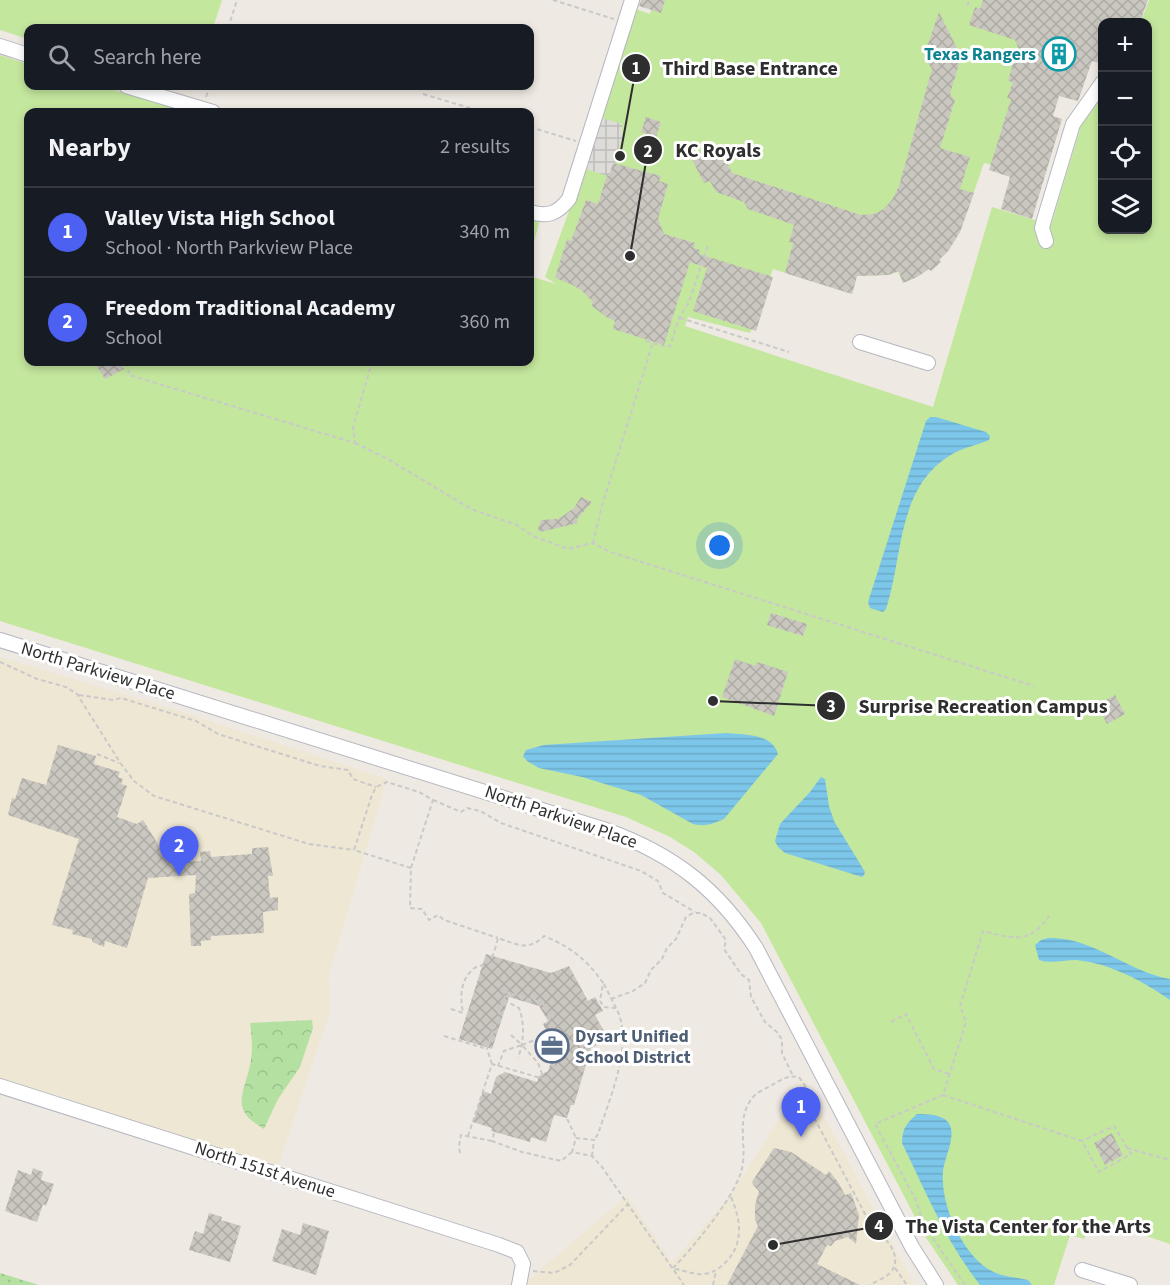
<!DOCTYPE html>
<html lang="en">
<head>
<meta charset="utf-8">
<style>
	:root { --surface:#171b24; --page:#242831; --text:#f1f3f6; --muted:#9ea1a6; --line:#363941; --accent:#4c61f1 }
	body { margin:0; font-family:"Source Sans 3",sans-serif; background:var(--page); color:var(--text) }
	.controls { position:absolute; right:18px; top:18px; display:grid; overflow:hidden; border-radius:12px; box-shadow:0 3px 9px #0003 }
	.controls button { width:54px; height:54px; display:grid; place-items:center; padding:0; border:0; border-bottom:2px solid var(--line); background:var(--surface); color:var(--text); font:30px sans-serif }
	.you { position:absolute; left:720px; top:546px; width:21px; height:21px; margin:-15px; border:4px solid #fff; border-radius:50%; background:#1a73e8; box-shadow:0 0 0 9px #1a73e833 }
	.badge { display:grid; place-items:center; width:39px; height:39px; border-radius:50%; background:var(--accent); color:#fff; font-size:20px; font-weight:700 }
	.pin { position:absolute; translate:-50% -50px; filter:drop-shadow(0 2px 3px #0008) }
	.pin::after { content:''; position:absolute; top:32px; width:21px; height:18px; background:inherit; clip-path:polygon(0 0,100% 0,50% 100%) }
	.list { margin:0; padding:0; list-style:none }
	h2 { display:flex; justify-content:space-between; align-items:center; height:78px; margin:0; padding:0 24px; font-size:26px }
	h2 small { font-size:20px; font-weight:400; color:var(--muted) }
	.list li { display:grid; grid-template-columns:39px 1fr auto; gap:18px; align-items:center; box-sizing:border-box; height:90px; padding:0 24px; border-top:2px solid var(--line) }
	.list b { display:block; font-size:22px; white-space:nowrap }
	.list p { margin:0; font-size:20px; white-space:nowrap; color:var(--muted) }
	.list em { font-size:20px; font-style:normal; color:var(--muted) }
	.icon { flex:none; width:33px; height:33px; fill:none; stroke:currentColor; stroke-width:2; stroke-linecap:round; stroke-linejoin:round }
	.map { position:relative; flex:none; width:1170px; height:1285px; overflow:hidden }
	.search { position:absolute; background:var(--surface); box-shadow:0 3px 9px #0003; left:24px; top:24px; width:510px; height:66px; display:flex; align-items:center; gap:15px; box-sizing:border-box; padding:0 21px; border-radius:12px; color:var(--muted); font-size:22px }
	.panel { position:absolute; background:var(--surface); box-shadow:0 3px 9px #0003; left:24px; top:108px; width:510px; height:258px; border-radius:12px }
	.map>svg:first-child { display:block }
	.education { fill:#eee7d3 }
	.grass { fill:url(#grass-dots) }
	.park { fill:url(#park-crowns) }
	.pitch { fill:#c4e79e }
	.plaza { fill:url(#plaza-grid) }
	.water { fill:url(#water-rules) }
	.building { fill:url(#building-cross-hatch) }
	.lines { fill:none; stroke-linecap:round; stroke-linejoin:round }
	.minor-casing { stroke:#b5b7c0; stroke-width:16 }
	.path { stroke:#c9c9c9; stroke-width:2; stroke-dasharray:4.5 3; stroke-linecap:butt }
	.minor { stroke:#fff; stroke-width:14 }
	.labels { text-anchor:middle; dominant-baseline:central; stroke-width:6; stroke-linejoin:round; paint-order:stroke }
	.culture-label { font-size:18px; font-weight:bold; fill:#0d838f; stroke:#fff; text-anchor:end }
	.street-label { font-size:18px; fill:#2e2e2e; stroke:#fff }
	.service-label { font-size:18px; font-weight:bold; fill:#4e5e75; stroke:#fff; text-anchor:start }
	.leader { fill:none; stroke:#2e2e2e; stroke-width:2 }
	.callout-dot { fill:#2e2e2e; stroke:#fff; stroke-width:2 }
	.mark-label { font-size:18px; text-anchor:middle; font-weight:bold; fill:#fff }
	.callout-label { font-size:20px; text-anchor:middle; font-weight:bold; fill:#2e2e2e; stroke:#fff; stroke-width:6; stroke-linejoin:round; paint-order:stroke }
</style>
</head>
<body>
<div class="map">
<svg width="1170" height="1285" viewBox="0 0 1170 1285">
	<defs>
		<pattern id="grass-dots" width="8" height="8" patternUnits="userSpaceOnUse" patternTransform="scale(1.5)"><rect width="8" height="8" fill="#b4e1a2"/><path d="M2 2h.1M6 6h.1" fill="none" stroke="#9bc18c" stroke-width="1.8" stroke-linecap="round"/></pattern>
		<pattern id="park-crowns" width="20" height="18" patternUnits="userSpaceOnUse" patternTransform="scale(1.5)"><rect width="20" height="18" fill="#b4e1a2"/><path d="M2 6a3 3 0 1 1 6 0M12 15a3 3 0 1 1 6 0" fill="none" stroke="#9bc18c"/></pattern>
		<pattern id="plaza-grid" width="8" height="8" patternUnits="userSpaceOnUse" patternTransform="scale(1.5)"><rect width="8" height="8" fill="#dedcd8"/><path d="M0 4h8M4 0v8" fill="none" stroke="#bfbdba"/></pattern>
		<pattern id="water-rules" width="6" height="5" patternUnits="userSpaceOnUse" patternTransform="scale(1.5)"><rect width="6" height="5" fill="#7cc6e9"/><path d="M0 2.5h6" fill="none" stroke="#6caac8"/></pattern>
		<pattern id="building-cross-hatch" width="8" height="8" patternUnits="userSpaceOnUse" patternTransform="scale(1.5)"><rect width="8" height="8" fill="#cac7c0"/><path d="M0 0l8 8M0 8l8-8" fill="none" stroke="#aeaba5"/></pattern>
	</defs>
	<rect width="100%" height="100%" fill="#eee9e2"/>
	<path class="education" d="M0,657L173,709L387,779L329,974L330,1012L277,1169L0,1081Z
		M804,1079L914,1285H526L527,1281L627,1196L672,1263L732,1194Z"/>
	<path class="grass" d="M0,1273L36,1284L38,1285H0Z"/>
	<path class="park" d="M312,1020L313,1028L300,1067L278,1099L264,1129C230,1109 243,1097 250,1065C253,1053 252,1036 250,1023Z"/>
	<path class="pitch" d="M0,0H222L213,28H28V39L0,30Z
		M654,0H1034L1019,173L984,163L960,232L939,260L941,262L931,271L929,269L917,277L903,283L898,272L888,275L857,276L852,294L773,269L750,333L688,317L685,326L933,407L992,207L1051,225L1084,116L1102,96V230H1148V22H1141L1149,0H1170V1244L1092,1218L1084,1239L1070,1235L1054,1285H958L925,1236L761,923L721,875L694,852L670,837L626,817L0,621V55L28,64V86H100L188,112H28V362H530V276L556,284L545,277L573,200L633,8L650,14Z
		M530,217L540,220L530,256Z"/>
	<path class="plaza" d="M602,118L622,124V138L611,177L586,169Z"/>
	<path class="water" d="M930,417H936L986,432L990,436L989,440C978,445 965,447 954,453C896,486 904,554 886,609L883,612L870,608L868,602L926,421Z
		M726,733C745,735 772,733 778,754L724,819C712,824 705,827 693,824L641,795L582,777L539,768L527,761L523,756L526,750L544,745Z
		M821,777L825,779L829,806L834,821L865,872L864,875L862,877L785,853L778,847L775,841L780,824L810,792Z
		M1048,938C1092,936 1128,972 1170,979V1000C1143,981 1109,963 1076,960C1063,960 1051,964 1039,960L1035,945L1041,940Z
		M917,1114C927,1114 941,1114 948,1122C958,1134 944,1158 943,1171C940,1203 961,1252 988,1269C1001,1277 1014,1277 1028,1280L1032,1285H980C946,1242 926,1192 902,1143C902,1128 907,1123 917,1114Z"/>
	<path class="building" d="M641,0H665L661,13L639,6Z
		M983,0H1148L1140,22H1102V64L1092,61L1078,101L1059,96L1053,116L1062,119L1032,219L1001,209L1010,177L989,170L1011,99L1007,98L1013,82L1008,81L1018,47L1015,40L969,25L975,7L980,9Z
		M939,12L959,52L955,56L959,64L950,94L955,100L940,148L970,157L960,189L974,193L960,232L949,250L939,260L941,262L931,271L929,269L917,277L903,283L899,271L888,275L857,276L852,294L785,273L793,243L789,242L794,225L748,209L744,202L716,192L710,181L704,183L686,148L726,161L732,173L861,215L874,214L884,209L892,200L899,186L932,69L924,56Z
		M646,117L661,122L656,137L641,132Z
		M613,163L661,176L659,181L668,184L658,219L664,234L695,243L694,248L700,250L699,254L773,277L756,331L693,311L707,268L690,262L664,345L613,329L615,321L608,318L592,306L593,302L582,291L573,285L555,278L567,239L571,241L586,200L598,204L607,175L609,176Z
		M94,362H120L124,369L105,379Z
		M581,497L592,502L577,519L578,523L540,532L538,529L541,520L557,519L563,516L574,508Z
		M771,613L807,624L803,636L767,625Z
		M735,659L755,666L757,662L788,672L774,716L722,697Z
		M1115,695L1125,714L1107,724L1097,705Z
		M58,745L96,756L94,764L120,772L118,777L123,779L121,784L127,786L117,817L137,824L143,820L169,862L201,861L200,852L210,851L211,857L252,854V848L268,847L273,876H268L270,898L278,897V910L263,912L264,933L211,936V940L201,941V946H191L189,894L195,893L196,875L148,878L127,948L105,941L104,947L92,942V939L72,934L73,930L52,925L79,839L8,815L12,798L15,799L22,778L46,785Z
		M486,954L551,973L569,966L588,1001L595,997L603,1011L595,1015L609,1040L591,1048L574,1105H571L567,1118L554,1115L546,1142L531,1137L530,1142L491,1131L492,1128L473,1122L483,1091L491,1094L496,1077L505,1072L537,1082L539,1076L548,1071L561,1033L550,1038L543,1024L548,1021L539,1006L509,997L492,1049L459,1039Z
		M1112,1133L1123,1155L1105,1165L1094,1143Z
		M774,1148L791,1152L826,1175L829,1171L838,1182L845,1195L851,1193L859,1215L856,1244L848,1237L835,1241L831,1246L827,1245L817,1264L860,1285H727L758,1226L755,1220V1205L759,1191L754,1186L752,1182Z
		M33,1168L43,1172L41,1180L54,1184L46,1206L43,1204L37,1222L5,1211L18,1170L31,1175Z
		M209,1213L222,1217L221,1220L241,1226L230,1262L189,1250L195,1231L203,1234Z
		M303,1223L329,1231L316,1275L272,1261L282,1229L300,1235Z"/>
	<g class="lines">
		<defs>
			<path id="minor" d="M0,46L28,55
				M126,86L213,112
				M530,212C548,217 557,214 569,199L632,0
				M1046,241L1042,228L1044,220L1073,124L1102,83
				M860,342L928,363
				M0,640L609,831C674,855 718,889 756,948L912,1247L936,1285
				M0,1086L499,1245L517,1252L523,1264L519,1285
				M1082,1270L1130,1285"/>
		</defs>
		<use href="#minor" class="minor-casing"/>
		<path class="path" d="M553,0L614,19
			M967,6L970,0
			M228,28L237,0
			M423,94L483,112
			M206,97L210,86
			M530,127L576,141
			M680,318L789,352
			M646,341L666,347L670,346L679,318L689,302L708,245
			M127,362L129,375L355,443L353,427L372,362
			M355,443L386,458L471,509L517,525L533,536L568,549L593,543L610,552L1034,686
			M593,543L601,509L653,342
			M0,662L37,679L66,687L77,694L121,764L134,781L154,796L309,844L354,850
			M79,695L113,700L121,698L196,721L218,734L320,766L348,770L353,779L376,787
			M97,754L119,763
			M433,800L461,812L467,808L480,811L501,823L641,871L658,881L663,893L695,912
			M411,868L354,850L372,795L376,787L387,782L419,792L433,800L411,868L410,908L422,909L429,920L438,915L444,920L498,938
			M604,984L616,1008
			M611,999L633,991L645,983L651,970L662,959L667,948L676,939L686,917L693,913H701L710,918L726,940L724,949L741,974L749,980L751,997L765,1022L778,1033L782,1040V1053L793,1076
			M504,1000L519,1008C525,1025 524,1041 518,1058
			M451,1009L463,1013C460,997 460,981 473,969C478,965 485,966 490,960C494,955 496,945 498,938C517,944 528,952 544,936C569,946 588,960 603,983L600,1001L604,1007L616,1008C635,1042 609,1100 598,1134L594,1140
			M891,1022L906,1014L934,1069L949,1074
			M511,1035L522,1045
			M444,1036L487,1049
			M522,1045L540,1038L555,1029
			M492,1064L487,1049L506,992L543,1003L561,1043L551,1075L544,1079
			M943,1095L1082,1141L1099,1172L1131,1154L1114,1126L1082,1141
			M564,1112L576,1138
			M494,1133L492,1141L522,1152L561,1161L572,1152
			M468,1136L492,1064L544,1079L538,1063L522,1045L504,1051L498,1066
			M1127,1148L1170,1160
			M460,1153L459,1146L461,1135L492,1141
			M592,1156L594,1140L576,1138L572,1152L592,1156L602,1167L684,1285
			M673,1268C693,1248 731,1201 740,1175C750,1149 733,1119 754,1096C758,1092 765,1089 770,1086C781,1080 787,1075 799,1077L809,1092V1108L874,1231C887,1237 904,1258 890,1273C885,1278 876,1281 870,1285
			M895,1268L907,1285
			M675,1269C683,1270 694,1275 703,1274C712,1273 717,1270 724,1264C745,1244 741,1219 730,1195
			M533,1271L554,1273L570,1265L628,1204
			M713,1285L716,1271
			M965,1285L930,1234L921,1217L917,1202L875,1124L943,1095L966,1022L960,1006L983,931C1013,939 1030,944 1049,916"/>
		<use href="#minor" class="minor"/>
	</g>
	<defs>
		<symbol id="building-ring" viewBox="-11 -11 22 22"><circle r="9.5" fill="#fff" stroke="#0f9aa8" stroke-width="1.5"/><path d="M-4-6H4V6H1V3H-1V6H-4ZM-2.5-4.3h1.7v1.8h-1.7ZM.8-4.3h1.7v1.8H.8ZM-2.5-1h1.7V.8h-1.7ZM.8-1h1.7V.8H.8Z" fill="#0f9aa8"/></symbol>
		<symbol id="office-ring" viewBox="-11 -11 22 22"><circle r="9.5" fill="#fff" stroke="#5c6f8a" stroke-width="1.5"/><path d="M-6-3h4V-5.5h4V-3h4V5H-6ZM-1-4.5V-3h2v-1.5ZM-6 0V1H6V0Z" fill="#5c6f8a"/></symbol>
	</defs>
	<g fill-rule="evenodd">
		<use href="#building-ring" x="1040" y="35" width="38" height="38"/>
		<use href="#office-ring" x="533" y="1027" width="38" height="38"/>
	</g>
	<g class="labels">
		<g class="culture-label">
			<text x="1036" y="54">Texas Rangers</text>
		</g>
		<g class="street-label">
			<text transform="translate(98 671) rotate(17)">North Parkview Place</text>
			<text transform="translate(561 817) rotate(19)">North Parkview Place</text>
			<text transform="translate(265 1170) rotate(18)">North 151st Avenue</text>
		</g>
		<g class="service-label">
			<text x="575" y="1036">Dysart Unified<tspan x="575" dy="21">School District</tspan></text>
		</g>
	</g>
	<path class="leader" d="M620 156L636 68M630 256L648 150M713 701L831 706M773 1245L879 1226"/>
	<g class="callout-dot">
		<circle cx="620" cy="156" r="6"/>
		<circle cx="630" cy="256" r="6"/>
		<circle cx="713" cy="701" r="6"/>
		<circle cx="773" cy="1245" r="6"/>
		<circle cx="636" cy="68" r="15"/>
		<circle cx="648" cy="150" r="15"/>
		<circle cx="831" cy="706" r="15"/>
		<circle cx="879" cy="1226" r="15"/>
	</g>
	<g class="mark-label">
		<text x="636" y="74">1</text>
		<text x="648" y="157">2</text>
		<text x="831" y="712">3</text>
		<text x="879" y="1232">4</text>
	</g>
	<g class="callout-label">
		<text x="750" y="75">Third Base Entrance</text>
		<text x="718" y="157">KC Royals</text>
		<text x="983" y="713">Surprise Recreation Campus</text>
		<text x="1028" y="1233">The Vista Center for the Arts</text>
	</g>
</svg>
<div class="controls">
<button>+</button>
<button>−</button>
<button><svg class="icon" aria-label="locate" viewBox="0 0 24 24"><circle cx="12" cy="12" r="6"/><path d="M12 2v4M12 18v4M2 12h4M18 12h4"/></svg></button>
<button><svg class="icon" aria-label="layers" viewBox="0 0 24 24"><path d="M12 4l9 5-9 5-9-5zM3 14l9 5 9-5"/></svg></button>
</div>
<div class="you"></div>
<div class="pin badge" style="left:801px;top:1137px">1</div>
<div class="pin badge" style="left:179px;top:876px">2</div>
<div class="search"><svg class="icon" aria-label="search" viewBox="0 0 24 24"><circle cx="10" cy="10" r="6"/><path d="M15 15l6 6"/></svg>Search here</div>
<section class="panel">
<h2>Nearby<small>2 results</small></h2>
<ul class="list">
<li><span class="badge">1</span><div><b>Valley Vista High School</b><p>School · North Parkview Place</p></div><em>340 m</em></li>
<li><span class="badge">2</span><div><b>Freedom Traditional Academy</b><p>School</p></div><em>360 m</em></li>
</ul>
</section>
</div>
</body>
</html>
